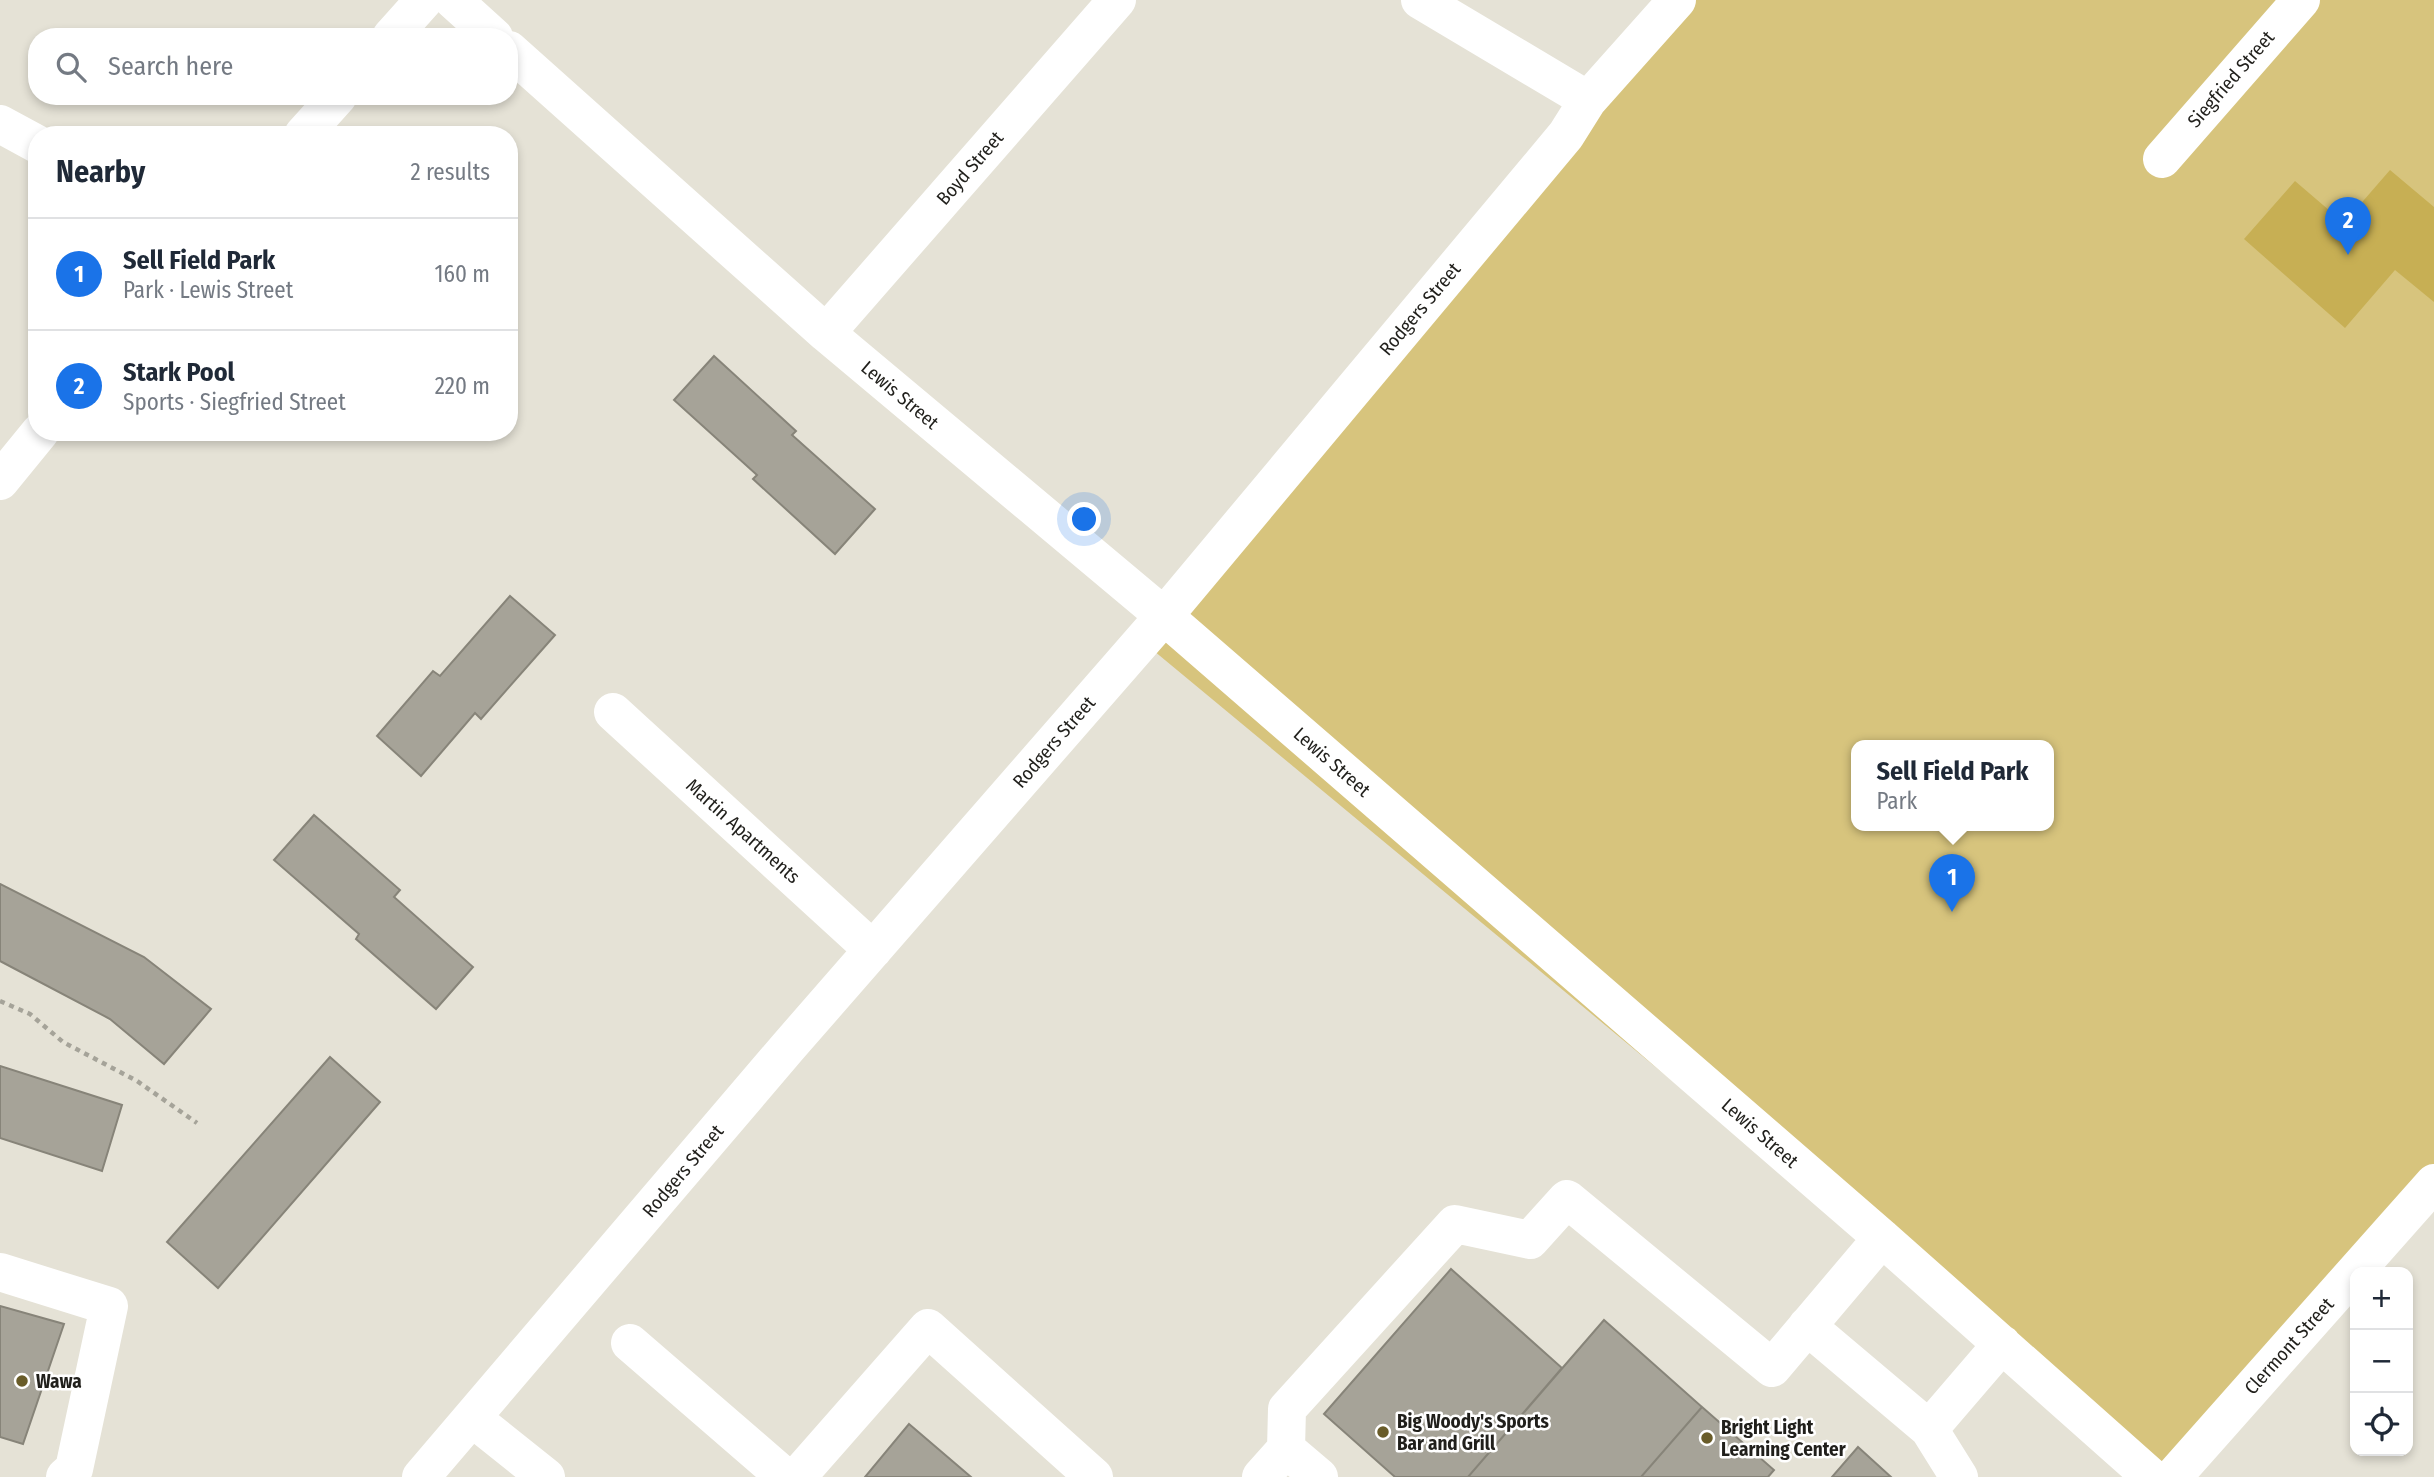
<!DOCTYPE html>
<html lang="en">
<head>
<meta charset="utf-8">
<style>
	:root { --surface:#fff; --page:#f6f6f7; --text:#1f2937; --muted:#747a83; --line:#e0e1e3; --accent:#1a73e8 }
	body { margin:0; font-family:"Fira Sans Condensed",sans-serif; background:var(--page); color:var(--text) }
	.controls { position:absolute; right:21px; bottom:21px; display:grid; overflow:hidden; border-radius:14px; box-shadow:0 4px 10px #0003 }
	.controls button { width:63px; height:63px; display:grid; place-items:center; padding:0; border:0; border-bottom:2px solid var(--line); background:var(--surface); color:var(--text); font:35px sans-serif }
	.you { position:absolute; left:1085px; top:520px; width:24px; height:24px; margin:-18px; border:5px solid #fff; border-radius:50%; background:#1a73e8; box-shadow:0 0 0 10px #1a73e833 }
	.badge { display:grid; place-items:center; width:46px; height:46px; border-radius:50%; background:var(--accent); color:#fff; font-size:23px; font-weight:700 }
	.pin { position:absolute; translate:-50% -58px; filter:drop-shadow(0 2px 4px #0008) }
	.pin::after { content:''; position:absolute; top:37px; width:24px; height:21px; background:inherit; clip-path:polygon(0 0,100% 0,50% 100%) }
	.popup { position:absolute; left:1851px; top:740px; width:203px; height:91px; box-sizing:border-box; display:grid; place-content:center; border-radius:14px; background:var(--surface); filter:drop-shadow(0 2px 5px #0005); font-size:23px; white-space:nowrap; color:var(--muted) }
	.popup b { font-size:26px; color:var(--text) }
	.popup::after { content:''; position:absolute; left:50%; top:100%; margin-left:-14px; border:14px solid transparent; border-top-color:var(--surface) }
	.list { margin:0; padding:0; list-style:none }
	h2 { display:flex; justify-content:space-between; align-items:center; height:91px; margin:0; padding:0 28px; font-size:30px }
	h2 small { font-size:23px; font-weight:400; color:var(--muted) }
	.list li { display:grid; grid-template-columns:46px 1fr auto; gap:21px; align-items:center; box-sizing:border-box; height:112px; padding:0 28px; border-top:2px solid var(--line) }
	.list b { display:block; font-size:26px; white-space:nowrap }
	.list p { margin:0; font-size:23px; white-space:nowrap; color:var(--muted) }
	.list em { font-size:23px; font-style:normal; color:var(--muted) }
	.icon { flex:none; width:38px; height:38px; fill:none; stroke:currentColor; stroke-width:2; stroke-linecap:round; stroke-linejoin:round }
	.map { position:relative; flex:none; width:2434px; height:1477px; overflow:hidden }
	.search { position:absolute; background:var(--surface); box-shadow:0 4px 10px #0003; left:28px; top:28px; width:490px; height:77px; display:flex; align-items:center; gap:18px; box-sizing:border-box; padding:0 24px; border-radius:28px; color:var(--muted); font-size:26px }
	.panel { position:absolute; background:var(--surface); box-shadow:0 4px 10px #0003; left:28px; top:126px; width:490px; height:315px; border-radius:28px }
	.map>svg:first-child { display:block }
	.green { fill:#d7c47d; fill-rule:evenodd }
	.water { fill:#c7af54 }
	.building { fill:#a6a398; stroke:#878479; stroke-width:2 }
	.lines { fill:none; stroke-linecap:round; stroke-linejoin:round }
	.path { stroke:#a5a399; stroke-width:4.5; stroke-dasharray:5 5; stroke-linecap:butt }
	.minor { stroke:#fff; stroke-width:38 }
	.poi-dot { fill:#695c29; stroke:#fff; stroke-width:2.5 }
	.labels { text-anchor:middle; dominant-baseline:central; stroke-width:5; stroke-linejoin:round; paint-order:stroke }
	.street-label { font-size:19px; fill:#201f1b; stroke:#fff }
	.poi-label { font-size:19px; font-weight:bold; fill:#201f1b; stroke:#fff; text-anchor:start }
</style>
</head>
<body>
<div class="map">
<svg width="2434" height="1477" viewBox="0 0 2434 1477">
	<rect width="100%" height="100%" fill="#e5e2d6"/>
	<path class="green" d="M1677,0H2434V1183L2150,1477L1142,641ZM1856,746H2048V826H1856Z"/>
	<path class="water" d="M2390,170L2434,207V302L2395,270L2345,328L2244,239L2295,181L2344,223Z"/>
	<path class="building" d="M714,356L796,431L792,435L875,509L835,554L753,479L757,475L674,400Z
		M510,596L555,635L481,719L475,713L421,776L377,736L433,671L440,676Z
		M314,815L400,890L394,897L473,967L436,1009L356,939L359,934L274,860Z
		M0,884L144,957L211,1009L164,1064L110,1019L0,961Z
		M330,1057L380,1102L218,1288L167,1242Z
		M0,1066L122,1105L102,1171L0,1138Z
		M1451,1269L1562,1368L1468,1477H1395L1324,1414Z
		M0,1306L64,1324L23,1444L0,1437Z
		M1604,1320L1702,1407L1641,1477H1468Z
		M1702,1407L1774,1470L1768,1477H1641Z
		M909,1424L971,1477H865Z
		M1858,1447L1891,1477H1832Z"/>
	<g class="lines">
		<path class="path" d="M0,1001L30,1014L63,1042L137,1081L197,1123"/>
		<path class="minor" d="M453,0L494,37
			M1420,0L1588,100
			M391,37L424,0
			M509,50L826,333L1164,616L1882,1238L2151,1477
			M0,124L37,144
			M303,135L338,96
			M2162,159L2301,0
			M826,333L1117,0
			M0,481L40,432
			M613,712L873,950
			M0,1272L109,1306L74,1469L65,1477
			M1807,1326L1929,1429L1959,1477
			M630,1343L785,1477
			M472,1418L546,1477
			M1929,1429L2002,1344
			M1286,1449L1287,1409L1455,1224L1530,1240L1567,1199L1772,1368L1882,1238
			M421,1477L788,1047L1164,616L1566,135L1588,100L1677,0
			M797,1477L928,1328L1094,1477
			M1261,1477L1286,1449L1319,1477
			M2173,1477L2434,1183"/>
	</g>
	<g class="poi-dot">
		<circle cx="22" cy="1381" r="7"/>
		<circle cx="1383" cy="1432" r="7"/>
		<circle cx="1707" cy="1438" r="7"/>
	</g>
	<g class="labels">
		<g class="street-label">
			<text transform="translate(2231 79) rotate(-49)">Siegfried Street</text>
			<text transform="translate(970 168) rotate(-49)">Boyd Street</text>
			<text transform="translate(1420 309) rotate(-50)">Rodgers Street</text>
			<text transform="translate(900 395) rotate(40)">Lewis Street</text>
			<text transform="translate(1054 742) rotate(-49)">Rodgers Street</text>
			<text transform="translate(1332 762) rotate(41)">Lewis Street</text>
			<text transform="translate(743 831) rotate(42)">Martin Apartments</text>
			<text transform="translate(1760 1133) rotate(41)">Lewis Street</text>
			<text transform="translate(683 1171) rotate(-50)">Rodgers Street</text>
			<text transform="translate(2289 1346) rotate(-48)">Clermont Street</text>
		</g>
		<g class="poi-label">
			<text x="36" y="1381">Wawa</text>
			<text x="1397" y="1421">Big Woody's Sports<tspan x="1397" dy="22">Bar and Grill</tspan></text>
			<text x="1721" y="1427">Bright Light<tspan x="1721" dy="22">Learning Center</tspan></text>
		</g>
	</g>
</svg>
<div class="controls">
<button>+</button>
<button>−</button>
<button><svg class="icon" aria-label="locate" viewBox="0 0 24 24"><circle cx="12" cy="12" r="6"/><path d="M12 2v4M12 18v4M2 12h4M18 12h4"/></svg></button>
</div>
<div class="you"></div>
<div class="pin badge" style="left:1952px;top:912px">1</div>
<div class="popup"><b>Sell Field Park</b>Park</div>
<div class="pin badge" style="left:2348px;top:255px">2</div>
<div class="search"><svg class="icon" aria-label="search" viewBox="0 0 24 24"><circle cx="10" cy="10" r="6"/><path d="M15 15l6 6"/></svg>Search here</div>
<section class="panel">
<h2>Nearby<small>2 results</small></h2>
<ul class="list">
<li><span class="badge">1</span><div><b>Sell Field Park</b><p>Park · Lewis Street</p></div><em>160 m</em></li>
<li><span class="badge">2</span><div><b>Stark Pool</b><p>Sports · Siegfried Street</p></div><em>220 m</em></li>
</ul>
</section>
</div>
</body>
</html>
